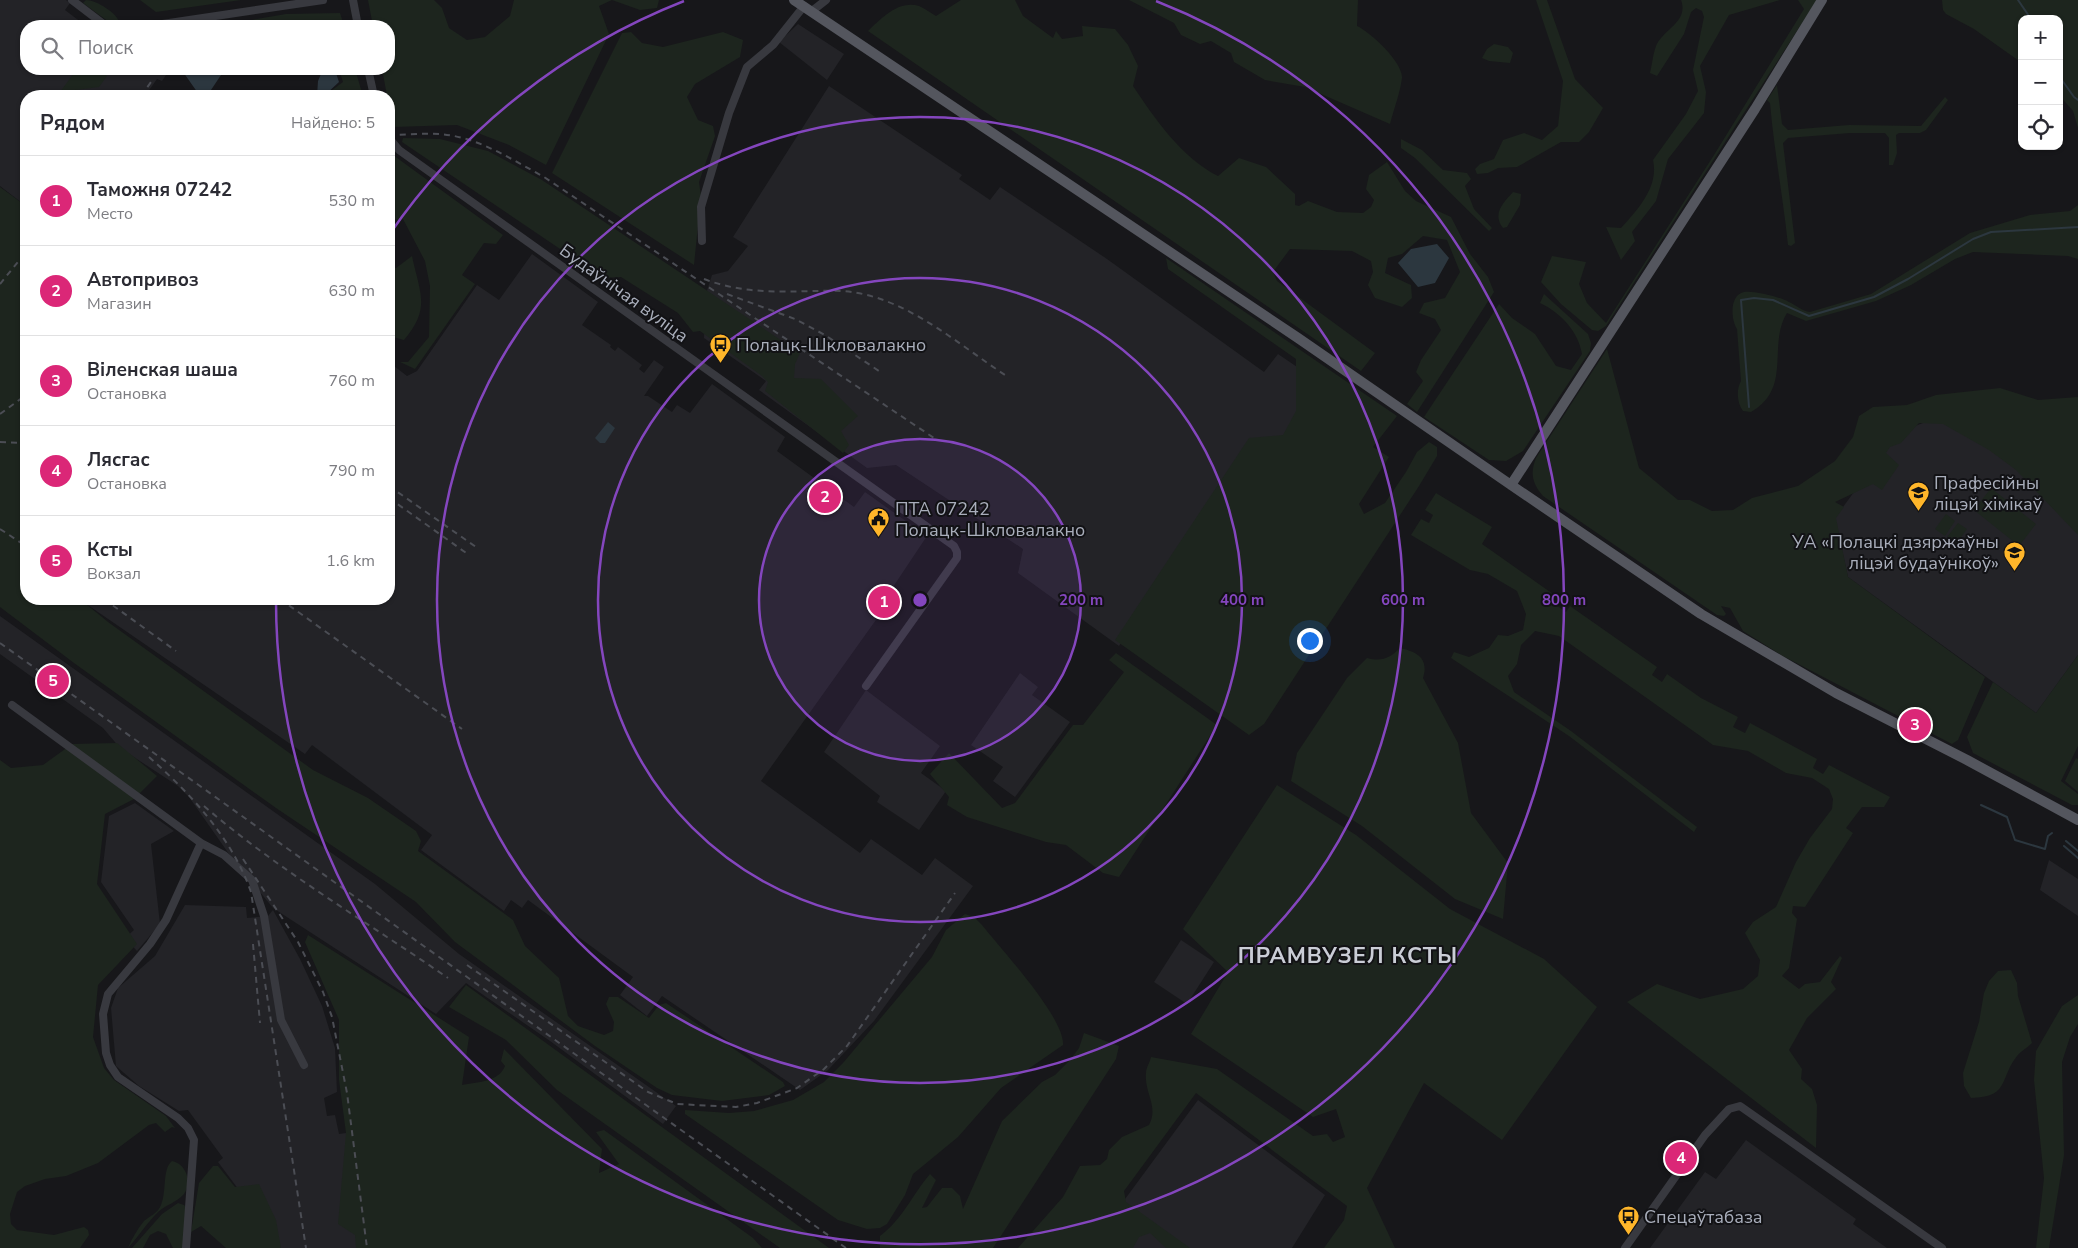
<!DOCTYPE html>
<html lang="ru">
<head>
<meta charset="utf-8">
<style>
	:root { --surface:#fff; --page:#f7f7f7; --text:#2b2b33; --muted:#7c7c81; --line:#e1e1e2; --accent:#db2777 }
	body { margin:0; font-family:"Nunito Sans",sans-serif; background:var(--page); color:var(--text) }
	.controls { position:absolute; right:15px; top:15px; display:grid; overflow:hidden; border-radius:10px; box-shadow:0 1px 4px #0004 }
	.controls button { width:45px; height:45px; display:grid; place-items:center; padding:0; border:0; border-bottom:1px solid var(--line); background:var(--surface); color:var(--text); font:25px sans-serif }
	.you { position:absolute; left:1309px; top:640px; width:18px; height:18px; margin:-12px; border:4px solid #fff; border-radius:50%; background:#1a73e8; box-shadow:0 0 0 8px #1a73e833 }
	.badge { display:grid; place-items:center; width:32px; height:32px; border-radius:50%; background:var(--accent); color:#fff; font-size:16px; font-weight:700 }
	.pin { position:absolute; translate:-50% -50%; border:2px solid #fff; box-shadow:0 1px 5px #0006 }
	.list { margin:0; padding:0; list-style:none }
	h2 { display:flex; justify-content:space-between; align-items:center; height:65px; margin:0; padding:0 20px; font-size:21px }
	h2 small { font-size:16px; font-weight:400; color:var(--muted) }
	.list li { display:grid; grid-template-columns:32px 1fr auto; gap:15px; align-items:center; box-sizing:border-box; height:90px; padding:0 20px; border-top:1px solid var(--line) }
	.list b { display:block; font-size:19px; white-space:nowrap }
	.list p { margin:0; font-size:16px; white-space:nowrap; color:var(--muted) }
	.list em { font-size:16px; font-style:normal; color:var(--muted) }
	.icon { flex:none; width:28px; height:28px; fill:none; stroke:currentColor; stroke-width:2; stroke-linecap:round; stroke-linejoin:round }
	.map { position:relative; flex:none; width:2078px; height:1248px; overflow:hidden }
	.search { position:absolute; background:var(--surface); box-shadow:0 1px 4px #0004; left:20px; top:20px; width:375px; height:55px; display:flex; align-items:center; gap:12px; box-sizing:border-box; padding:0 18px; border-radius:20px; color:var(--muted); font-size:19px }
	.panel { position:absolute; background:var(--surface); box-shadow:0 1px 4px #0004; left:20px; top:90px; width:375px; height:515px; border-radius:20px }
	.map>svg:first-child { display:block }
	.built { fill:#232327 }
	.green { fill:#1d251e }
	.water { fill:#2c373f }
	.lines { fill:none; stroke-linecap:round; stroke-linejoin:round }
	.stream { stroke:#2c373f; stroke-width:2 }
	.minor { stroke:#38393f; stroke-width:8 }
	.major { stroke:#54565e; stroke-width:10 }
	.rail { stroke:#4b4d54; stroke-width:2; stroke-dasharray:6 5; stroke-linecap:butt }
	.ring { fill:none; stroke:#8446be; stroke-width:2.5 }
	.labels { text-anchor:middle; dominant-baseline:central; stroke-width:4; stroke-linejoin:round; paint-order:stroke }
	.street-label { font-size:18px; fill:#a9aebb; stroke:#121215 }
	.poi-label { font-size:18px; fill:#a9aebb; stroke:#121215; text-anchor:start }
	.district-label { font-size:22px; font-weight:bold; letter-spacing:1px; fill:#cacdd6; stroke:#121215 }
	.centre { fill:#8446be; stroke:#121215; stroke-width:2.5 }
	.ring-label { font-size:15px; text-anchor:middle; font-weight:bold; fill:#8446be; stroke:#121215; stroke-width:4; stroke-linejoin:round; paint-order:stroke }
</style>
</head>
<body>
<div class="map">
<svg width="2078" height="1248" viewBox="0 0 2078 1248">
	<rect width="100%" height="100%" fill="#17171a"/>
	<path class="built" d="M0,0H66L70,3L65,10L86,26H26V69H170L162,81L157,79L145,96H26V206L0,186Z
		M798,24L844,54L827,80L779,42Z
		M829,86L962,175L959,179L990,200L1000,187L1107,259L1264,372L1278,354L1347,401L1304,468L1252,444L1119,646L1018,573L1023,549L896,465L867,468L759,390L766,381L704,338L705,297L712,275L728,271L748,246L733,237Z
		M532,254L598,302L582,325L611,345L610,347L615,351L618,347L642,365L639,369L644,373L654,360L664,367L644,396H648L672,412L677,405L690,413L712,384L785,437L777,451L854,507L865,492L927,536L889,593L893,596L761,781L860,853L871,839L922,875L935,858L973,886L874,1021L828,1070L800,1090L662,996L647,1016L620,995L633,977L528,900L522,908L511,900L504,911L421,850L432,835L312,745L305,754L79,599H389V362L407,376L417,371L477,285L499,300Z
		M1954,411L2078,517V655L2036,713L1848,577L1835,518L1897,433Z
		M0,616L375,884L459,954L676,1106L663,1124L550,1041L466,983L436,1014L273,908L229,854L189,797L178,786L120,748L103,728L0,654Z
		M1020,673L1038,687L1032,695L1070,722L1015,797L993,781L1003,767L971,745Z
		M866,690L940,746L921,773L946,791L919,830L877,802L880,796L824,752Z
		M135,803L174,831L151,844L160,924L137,951L125,938L134,930L101,882L109,816Z
		M2049,860L2078,879V916L2040,890Z
		M185,905L246,907L247,918L268,916L273,910L300,959L322,1006L335,1048L337,1092L324,1098L327,1116L335,1115L339,1134L346,1133L362,1248H257L239,1190L218,1162L223,1158L188,1110L179,1111L139,1086L116,1066L111,1008L118,988L155,956Z
		M1181,940L1214,962L1187,1004L1154,982Z
		M1198,1100L1325,1195L1292,1248H1089Z
		M1746,1140L1856,1219L1853,1224L1887,1248H1650L1705,1172L1716,1179Z"/>
	<path class="green" d="M86,0C96,0 118,13 120,24L113,25L83,3Z
		M140,0H241L156,12Z
		M368,0H434L442,8L449,28L467,40L485,37L510,16L514,0H659L657,8L640,10L612,0L599,6L609,34L546,165L509,145L457,125L393,127L382,69H389V26H373Z
		M961,0H1015L1023,16L1053,38L1056,31L1062,39L1083,36L1082,26L1115,29L1128,45L1138,66L1133,86C1155,119 1182,158 1218,176L1239,158L1266,167L1295,194V205L1299,206L1308,201L1337,212L1363,213L1371,207L1374,200L1366,189L1369,175L1387,162L1405,191L1416,201L1451,217L1470,254L1488,277L1494,292L1417,412L1407,404L1423,381L1416,372L1421,360L1441,330L1435,319L1419,313L1424,303L1445,298L1460,272L1447,240L1423,236L1402,254L1388,258L1385,273L1411,285L1412,298L1402,307L1375,298L1368,285L1373,272L1371,261L1352,251L1290,249L1273,272L1277,281L1375,353L1361,371L868,31C881,19 898,0 919,6C924,8 931,13 936,16Z
		M1129,0H1358L1357,26C1370,32 1403,62 1402,78C1400,93 1394,109 1390,124L1305,87L1265,80L1234,62L1231,53L1211,41L1200,44L1181,35L1174,23Z
		M1536,0H1547L1575,79L1603,108L1589,132L1579,142H1561L1517,167L1498,168L1488,173L1477,174L1475,169L1480,164L1494,159L1503,140L1524,133L1542,140L1558,126L1563,81Z
		M1681,0H1780L1729,15L1700,66L1706,92L1704,113L1668,159L1656,201L1632,232L1635,241L1621,260L1606,227L1621,228C1638,209 1659,187 1653,160L1686,114L1698,91L1693,70L1704,17L1702,11L1696,8L1691,12L1684,34L1657,76L1650,73C1652,65 1653,54 1656,46C1663,29 1689,22 1681,0Z
		M1798,0H1817L1606,326L1598,331L1592,330L1561,304L1541,282L1552,256L1586,262L1579,284L1587,303L1606,323L1714,155L1804,9Z
		M1942,0H2078V128L2073,111L2059,95V19H2022V63L1974,29L1946,14L1943,10Z
		M340,13L344,26H217L286,14Z
		M631,32L642,43L663,47L723,32L743,40L740,57L695,84L687,97L698,120L713,126L715,136L699,182L701,196L694,265L552,173L622,33Z
		M1494,44L1508,47L1513,53L1510,63L1489,61L1482,58L1487,49Z
		M77,69H98L107,76L99,87L60,92Z
		M339,69H355L363,96H324L343,82Z
		M1777,85L1782,124L1788,130L1849,125L1921,126L1945,97L1948,100L1926,130L1920,133H1899L1896,135L1897,153L1893,165H1889V138L1885,133H1850L1788,138L1783,143L1795,243L1791,246L1788,245C1783,197 1774,150 1770,103L1767,100Z
		M403,138L440,139L488,151L542,180L800,353L795,364L794,378L821,379L858,416L841,431L849,445L843,453L765,391L768,382L762,376L700,331L693,332L678,313L621,277L603,278L402,142Z
		M1401,139L1422,150L1443,170L1467,173L1471,179L1465,186L1474,209L1492,228L1489,231L1415,158L1401,148Z
		M393,155L503,235L496,244L484,243L462,275L475,284L415,369L400,362H408L429,337L430,286L425,261L403,219L389,220V158Z
		M0,187L26,206V599H80L108,622L313,770L368,798L416,831L421,841L418,851L513,920L525,946L559,978L568,1016L578,1026L604,1035L613,1031L614,1022L606,1004L609,997H618L649,1018L659,1005L666,1003L783,1082L785,1086L769,1095L722,1101L672,1095L657,1088L595,1046L455,942L416,902L276,808L74,663L0,607Z
		M1513,192L1521,194L1520,205L1507,227L1503,228C1492,214 1503,203 1513,192Z
		M2078,205V259L2068,256L1973,252L1955,259L1911,285L1876,301L1806,321L1787,313C1767,345 1793,388 1751,412L1743,411C1737,403 1736,390 1741,381L1737,329C1731,320 1729,295 1744,292C1753,290 1780,297 1789,302C1796,305 1802,311 1810,312L1871,294L1970,233L2030,215L2070,211Z
		M412,256C420,294 431,308 404,340L389,336V268H396Z
		M1166,258L1397,416L1373,447L1389,457L1359,504L1364,514L1385,503L1406,472L1417,452L1429,442L1437,447V456L1419,486L1264,724L1249,735L1115,640L1249,438L1283,435L1296,411V359L1168,269Z
		M1544,294L1588,334L1591,343L1590,351L1523,451L1506,461L1489,460L1424,417L1499,304L1512,318L1535,334L1556,366L1571,370L1582,354C1578,331 1561,313 1540,303Z
		M1607,349L1639,468L1678,500H1690L1712,511L1733,510L1752,498L1798,486L1835,461L1853,437L1859,416L1873,407L1907,405L1936,395L2000,388L2038,400L2078,397V535L2016,470L1989,450L1943,424L1919,423L1901,443L1890,447L1886,453L1899,465L1882,490L1873,484L1835,502L1844,507L1836,518L1848,577L1985,677L1958,740L1952,744L1781,655L1743,631L1730,608L1721,606L1726,614L1724,616L1717,615L1543,496C1532,483 1530,473 1536,458Z
		M1991,488L2036,524L2019,546L1974,510Z
		M1436,493L1492,527L1482,544L1560,599L1556,605L1566,612L1570,606L1657,667L1652,675L1662,682L1667,674L1701,698L1738,717L1733,727L1745,733L1750,723L1817,759L1813,768L1823,774L1829,765L1890,797L1884,807H1862L1846,828L1853,833L1805,907L1793,906L1792,913L1797,919L1789,968L1782,976L1799,989L1805,984L1820,982L1840,956L1842,958L1831,982L1836,989L1807,1018L1789,1050L1802,1069L1801,1079L1812,1089L1817,1105L1816,1148L1627,1002L1657,984L1700,999L1743,989L1758,976L1760,960L1745,933L1753,922L1776,907L1796,862L1810,838L1832,809L1833,799L1829,789L1812,778L1786,773L1748,751L1713,745L1559,636L1535,631L1521,645L1517,664L1508,676L1514,692L1571,731L1697,827L1694,832L1569,736L1451,658L1454,652L1469,657L1489,648L1498,635L1508,636L1523,630L1526,614L1517,591L1488,574L1470,570L1411,535L1421,519L1429,523L1433,515L1425,510Z
		M1946,514L1955,521L1945,536L1935,529Z
		M1958,523L1967,529L1956,544L1947,537Z
		M1400,648C1418,652 1429,659 1423,678L1458,743L1471,813L1508,863L1503,919L1455,899L1362,826L1291,781L1297,753L1347,678L1367,658C1382,662 1390,658 1400,648Z
		M1116,653L1217,725L1119,877L1103,873L1066,845L1046,842L967,817L947,805L949,797L930,774L949,753L1002,808L1015,803L1073,725H1083L1124,672L1109,660Z
		M2078,655V746L2061,781L2078,794V805H2072L1973,753L1967,737L1993,682L2036,713Z
		M117,743L157,776L134,799L105,814L97,884L137,944L98,985L93,1037L104,1068L114,1080L166,1116L175,1128L172,1127L165,1132L156,1123L149,1125L98,1163L66,1176L45,1179L25,1186L17,1192L10,1214L11,1224L17,1230L54,1235L84,1227L88,1230L89,1235L80,1248H0V760L11,768L43,765L72,744Z
		M2076,758L2078,759V792L2065,781Z
		M1277,785L1356,835L1450,909L1544,959L1597,1007L1502,1140L1424,1083L1367,1188L1395,1248H1324L1344,1220L1347,1206L1196,1093L1124,1191L1126,1202L1190,1248H1166L1150,1233L1139,1237L1133,1248H1018L1063,1197L1080,1166L1100,1165L1107,1159L1109,1150L1122,1137L1149,1125C1159,1106 1144,1093 1146,1073C1146,1068 1150,1062 1151,1057L1217,1069L1313,1136L1327,1134L1333,1142L1345,1137L1336,1109L1313,1117L1191,1034L1228,972L1183,929Z
		M965,914L974,917L982,925C1001,949 1065,1018 1063,1045L1001,1088L958,1137L913,1174L905,1195L887,1224L880,1228L867,1229L838,1220L685,1114V1110L729,1113L754,1111L793,1100L824,1082L843,1063L932,957L946,930Z
		M308,935L469,1037L462,1085C477,1082 499,1082 505,1066L501,1061L504,1049L602,1149L599,1173L619,1164L596,1132L604,1130L753,1238L762,1248H356L355,1235L338,1224L346,1133L339,1080V1020L305,942Z
		M2011,970L2017,983L2018,996L2032,1043C2027,1048 2021,1051 2017,1056C1999,1079 2010,1097 1971,1098L1964,1086L1963,1073L1979,1022L1984,993L1989,981L1998,971Z
		M466,985L829,1248H780L557,1090L506,1040L449,1007Z
		M2078,995V1024L2070,1037L2062,1062L2064,1155L2049,1248H2036L2044,1178L2034,1080L2036,1051L2062,1006Z
		M1084,1033L1119,1046L1116,1059L993,1248H880V1236C903,1219 912,1195 930,1174L936,1180L922,1208L927,1207L942,1188H952L960,1196L963,1209L1002,1121L1042,1082L1055,1075L1070,1060L1079,1048Z
		M172,1161C185,1163 193,1181 184,1194C177,1202 166,1205 158,1212C147,1223 138,1237 128,1248C132,1238 137,1230 144,1221C150,1216 158,1213 161,1205C167,1191 162,1169 172,1161Z
		M213,1166H218L235,1187L259,1184L276,1220L281,1248H226L201,1226L191,1232L199,1183Z
		M178,1203L184,1205L187,1209L183,1248H173L166,1234L158,1231L150,1235L143,1248H132L162,1214Z"/>
	<path class="water" d="M181,69H196L202,74L208,69H225L207,96H200Z
		M323,69L335,70L339,82L324,96H317L318,81Z
		M1437,244L1449,258L1435,283L1418,287L1398,263L1411,249Z
		M608,422L615,428L605,443H600L595,438Z"/>
	<g class="lines">
		<path class="stream" d="M2018,0L2031,19
			M2059,76L2074,97L2078,100
			M1749,407L1741,300L1754,298L1773,300L1809,316L1874,297L1908,279L1973,239L1991,232L2078,227
			M1981,805L2007,817L2015,840L2045,849L2048,836L2052,833
			M2066,841L2078,851
			M2064,846L2078,858"/>
		<path class="minor" d="M72,0L106,26
			M353,0L358,26
			M812,11L826,0
			M149,26L323,0
			M368,69L374,96
			M389,138L399,150L954,546L957,552V558L866,686
			M702,241L701,207L729,113L747,67L773,45L804,6
			M12,705L201,843L224,855L252,880L264,916L281,1020L304,1065
			M186,1248L194,1140L188,1128L178,1118L118,1077L110,1065L106,1053L103,1014L108,994L150,944L166,920L201,843
			M1625,1248L1705,1135L1729,1109L1740,1106L1942,1248"/>
		<path class="major" d="M794,0L1298,338L1511,485L1701,614L1836,693L1967,760L2078,820
			M1511,485L1755,109L1822,0"/>
		<path class="rail" d="M141,96L151,82
			M389,135C405,135 423,133 440,134C478,137 511,159 544,177L937,440
			M704,279C740,293 776,292 814,291C826,291 840,290 852,292C909,300 958,344 1005,375
			M0,284L26,252
			M727,294L795,319L825,335L882,373
			M0,414L26,395
			M0,442L26,443
			M389,486L476,547
			M389,498L469,555
			M0,529L26,546
			M104,599L176,651
			M280,599L462,729
			M0,643L846,1248
			M149,757C191,794 232,838 251,892L306,1248
			M204,806C278,870 367,922 448,978
			M243,859L298,942L323,992L332,1017L347,1093L367,1248
			M253,944L260,1023
			M467,965L648,1092L677,1104L736,1107L757,1103L797,1088L824,1069L847,1046L955,893"/>
	</g>
	<circle cx="920" cy="600" r="161" fill="#8446be" fill-opacity=".12"/>
	<g class="ring">
		<circle cx="920" cy="600" r="161"/>
		<circle cx="920" cy="600" r="322"/>
		<circle cx="920" cy="600" r="483"/>
		<path d="M389 235A644 644 0 0 1 684 1M1156 1A644 644 0 1 1 276 600"/>
	</g>
	<defs>
		<symbol id="bus-pin" viewBox="-11 -11 22 30"><path d="M0 17L-7.5 6A9.5 9.5 0 1 1 7.5 6Z" fill="#ffb62a" stroke="#121215"/><path d="M-5-6H5V4H4V6H2V4H-2V6H-4V4H-5ZM-3.5-4V0h7V-4ZM-3.5 1.2v1.5H-2V1.2ZM2 1.2v1.5H3.5V1.2Z" fill="#111"/></symbol>
		<symbol id="university-pin" viewBox="-11 -11 22 30"><path d="M0 17L-7.5 6A9.5 9.5 0 1 1 7.5 6Z" fill="#ffb62a" stroke="#121215"/><path d="M0-5L7-2L0 1L-7-2ZM-4 1L0 2.5L4 1V4Q0 6-4 4Z" fill="#111"/></symbol>
		<symbol id="civic-pin" viewBox="-11 -11 22 30"><path d="M0 17L-7.5 6A9.5 9.5 0 1 1 7.5 6Z" fill="#ffb62a" stroke="#121215"/><path d="M-.6-6.5H3V-4.5H.6V-3L4-1V1h2V6H-6V1h2V-1L-.6-3ZM-1.2 2.5V6h2.4V2.5Z" fill="#111"/></symbol>
	</defs>
	<g fill-rule="evenodd">
		<use href="#bus-pin" x="708" y="332" width="25" height="34"/>
		<use href="#university-pin" x="1906" y="480" width="25" height="34"/>
		<use href="#civic-pin" x="866" y="506" width="25" height="34"/>
		<use href="#university-pin" x="2002" y="540" width="25" height="34"/>
		<use href="#bus-pin" x="1616" y="1204" width="25" height="34"/>
	</g>
	<g class="labels">
		<g class="street-label">
			<text transform="translate(624 293) rotate(36)">Будаўнічая вуліца</text>
		</g>
		<g class="poi-label">
			<text x="736" y="345">Полацк-Шкловалакно</text>
			<text x="1934" y="483">Прафесійны<tspan x="1934" dy="21">ліцэй хімікаў</tspan></text>
			<text x="895" y="509">ПТА 07242<tspan x="895" dy="21">Полацк-Шкловалакно</tspan></text>
			<text x="1999" y="542" text-anchor="end">УА «Полацкі дзяржаўны<tspan x="1999" dy="21">ліцэй будаўнікоў»</tspan></text>
			<text x="1644" y="1217">Спецаўтабаза</text>
		</g>
		<g class="district-label">
			<text x="1348" y="956">ПРАМВУЗЕЛ КСТЫ</text>
		</g>
	</g>
	<circle cx="920" cy="600" r="8" class="centre"/>
	<g class="ring-label">
		<text x="1081" y="605">200 m</text>
		<text x="1242" y="605">400 m</text>
		<text x="1403" y="605">600 m</text>
		<text x="1564" y="605">800 m</text>
	</g>
</svg>
<div class="controls">
<button>+</button>
<button>−</button>
<button><svg class="icon" aria-label="locate" viewBox="0 0 24 24"><circle cx="12" cy="12" r="6"/><path d="M12 2v4M12 18v4M2 12h4M18 12h4"/></svg></button>
</div>
<div class="you"></div>
<div class="pin badge" style="left:884px;top:602px">1</div>
<div class="pin badge" style="left:825px;top:497px">2</div>
<div class="pin badge" style="left:1915px;top:725px">3</div>
<div class="pin badge" style="left:1681px;top:1158px">4</div>
<div class="pin badge" style="left:53px;top:681px">5</div>
<div class="search"><svg class="icon" aria-label="search" viewBox="0 0 24 24"><circle cx="10" cy="10" r="6"/><path d="M15 15l6 6"/></svg>Поиск</div>
<section class="panel">
<h2>Рядом<small>Найдено: 5</small></h2>
<ul class="list">
<li><span class="badge">1</span><div><b>Таможня 07242</b><p>Место</p></div><em>530 m</em></li>
<li><span class="badge">2</span><div><b>Автопривоз</b><p>Магазин</p></div><em>630 m</em></li>
<li><span class="badge">3</span><div><b>Віленская шаша</b><p>Остановка</p></div><em>760 m</em></li>
<li><span class="badge">4</span><div><b>Лясгас</b><p>Остановка</p></div><em>790 m</em></li>
<li><span class="badge">5</span><div><b>Ксты</b><p>Вокзал</p></div><em>1.6 km</em></li>
</ul>
</section>
</div>
</body>
</html>
